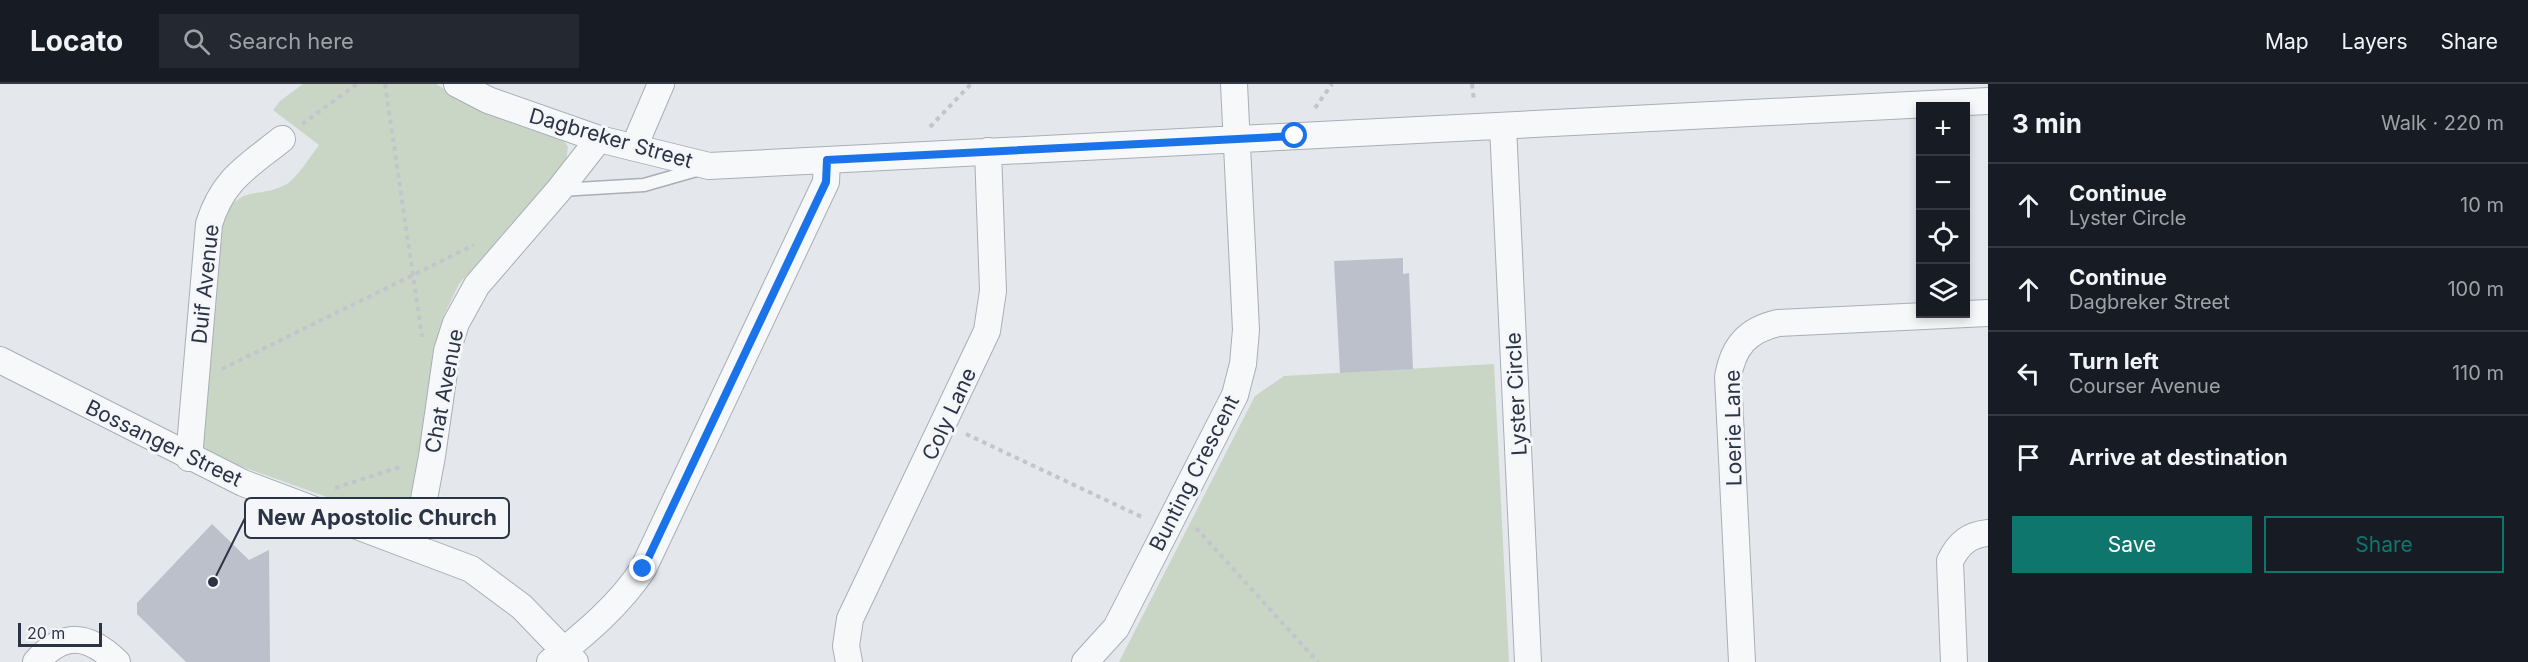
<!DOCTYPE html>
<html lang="en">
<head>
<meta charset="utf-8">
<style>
	:root { --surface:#171b24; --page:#242831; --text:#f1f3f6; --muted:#9ea1a6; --line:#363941; --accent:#0f766e }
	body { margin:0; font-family:Inter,sans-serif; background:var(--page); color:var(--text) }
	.controls { position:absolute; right:18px; top:18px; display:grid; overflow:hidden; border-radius:0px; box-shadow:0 3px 9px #0003 }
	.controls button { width:54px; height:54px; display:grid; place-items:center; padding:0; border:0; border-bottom:2px solid var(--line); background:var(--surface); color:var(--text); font:30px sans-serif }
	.scale { position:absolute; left:18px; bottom:15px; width:84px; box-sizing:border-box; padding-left:6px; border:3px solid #2b3445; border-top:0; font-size:16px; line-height:21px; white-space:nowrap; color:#2b3445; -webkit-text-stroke:4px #f4f6f9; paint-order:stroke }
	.stop { position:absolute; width:18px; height:18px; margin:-14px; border:4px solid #1a73e8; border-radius:50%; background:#fff }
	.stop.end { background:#1a73e8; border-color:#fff; box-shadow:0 2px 6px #0008 }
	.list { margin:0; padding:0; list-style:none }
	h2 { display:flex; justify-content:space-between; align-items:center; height:78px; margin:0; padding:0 24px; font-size:26px }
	h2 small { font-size:20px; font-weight:400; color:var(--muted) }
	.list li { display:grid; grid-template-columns:39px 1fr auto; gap:18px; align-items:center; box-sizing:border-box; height:84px; padding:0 24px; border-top:2px solid var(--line) }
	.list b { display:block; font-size:22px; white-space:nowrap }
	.list p { margin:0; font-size:20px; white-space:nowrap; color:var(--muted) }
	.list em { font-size:20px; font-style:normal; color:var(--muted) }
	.actions { display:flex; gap:12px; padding:18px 24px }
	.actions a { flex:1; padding:14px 0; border:2px solid var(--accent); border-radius:0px; text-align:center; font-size:21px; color:var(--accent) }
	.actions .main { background:var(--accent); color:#fff }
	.icon { flex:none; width:33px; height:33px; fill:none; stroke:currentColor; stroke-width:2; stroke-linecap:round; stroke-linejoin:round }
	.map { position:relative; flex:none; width:1988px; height:578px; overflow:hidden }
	header { display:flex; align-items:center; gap:36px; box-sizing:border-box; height:84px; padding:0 30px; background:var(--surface); border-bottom:2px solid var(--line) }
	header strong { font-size:28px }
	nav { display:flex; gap:33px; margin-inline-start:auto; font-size:21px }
	.search { width:420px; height:54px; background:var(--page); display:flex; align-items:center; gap:15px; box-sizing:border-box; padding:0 21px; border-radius:0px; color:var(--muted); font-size:22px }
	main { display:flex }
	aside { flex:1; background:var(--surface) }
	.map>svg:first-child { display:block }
	.green { fill:#c9d6c5 }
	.building { fill:#bbc0ca }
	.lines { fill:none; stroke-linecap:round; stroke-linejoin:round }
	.service-casing { stroke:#a9aeb7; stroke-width:15 }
	.minor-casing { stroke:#a9aeb7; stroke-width:28 }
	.path { stroke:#c2c5cb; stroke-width:4; stroke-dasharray:4.5 4.5; stroke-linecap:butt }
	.service { stroke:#f7f8fa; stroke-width:12 }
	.minor { stroke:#f7f8fa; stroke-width:26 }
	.route { stroke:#1a73e8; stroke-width:8 }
	.labels { text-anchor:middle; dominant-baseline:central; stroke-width:6; stroke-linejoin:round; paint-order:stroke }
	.street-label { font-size:21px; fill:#2b3445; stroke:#f4f6f9 }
	.leader { fill:none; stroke:#2b3445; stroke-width:2 }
	.callout-dot { fill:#2b3445; stroke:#f4f6f9; stroke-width:2 }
	.callout { fill:#f4f6f9; stroke:#2b3445; stroke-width:2 }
	.callout-label { font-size:22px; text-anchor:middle; font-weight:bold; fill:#2b3445 }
</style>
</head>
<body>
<header>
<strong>Locato</strong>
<div class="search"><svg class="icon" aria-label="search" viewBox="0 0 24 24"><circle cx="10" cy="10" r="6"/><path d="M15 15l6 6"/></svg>Search here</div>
<nav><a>Map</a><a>Layers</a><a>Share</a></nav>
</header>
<main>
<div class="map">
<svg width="1988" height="578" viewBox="0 0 1988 578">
	<rect width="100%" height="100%" fill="#e4e7ec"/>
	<path class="green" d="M303,0H436L470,22L561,53L568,63L566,79L459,200L443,233L412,419L407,431L394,437L209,371L202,362L222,134C245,99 254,116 285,101C295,97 312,70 319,61L273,26L280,17Z
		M1494,280L1509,578H1119L1255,312L1284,292Z"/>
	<path class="building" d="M1403,174V190L1409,189L1413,285L1340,289L1334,177Z
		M212,440L249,476L269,466L270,578H186L137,530V519Z"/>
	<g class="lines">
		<defs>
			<path id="service" d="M560,106L644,101L700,85"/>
			<path id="minor" d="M457,0L488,16L599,55L709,82L1988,17
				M1503,42L1528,578
				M634,63L661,0
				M0,276L243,399L471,485L522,523L575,578
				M189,374L209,140C223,95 247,83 282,55
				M413,463L419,442L432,372L447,267L456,239L477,201L559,106L599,55
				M36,578C64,547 88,550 117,578
				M550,578C583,551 619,522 643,485L826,98L827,77
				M849,578L846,562L850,535L987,247L993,207L988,67
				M1085,578L1116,544L1235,311L1243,280L1246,246L1234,0
				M1742,578L1728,293C1733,263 1747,246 1778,239L1988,229
				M1954,578L1950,477C1959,459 1969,451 1988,449"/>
		</defs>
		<use href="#service" class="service-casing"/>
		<use href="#minor" class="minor-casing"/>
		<path class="path" d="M385,0L422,253
			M1472,0L1474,16
			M1315,24L1332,0
			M302,40L357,0
			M930,43L971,0
			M222,285L474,161
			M966,350L1144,434
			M335,404L403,382
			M1196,444L1318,578"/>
		<use href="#service" class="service"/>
		<use href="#minor" class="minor"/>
	</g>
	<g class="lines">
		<path class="route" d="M643,485L826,98L827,76L1295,52"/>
	</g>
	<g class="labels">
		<g class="street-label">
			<text transform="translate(611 54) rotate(16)">Dagbreker Street</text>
			<text transform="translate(205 200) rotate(-84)">Duif Avenue</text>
			<text transform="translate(444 307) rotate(-79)">Chat Avenue</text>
			<text transform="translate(1516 310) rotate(-93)">Lyster Circle</text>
			<text transform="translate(949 330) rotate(-65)">Coly Lane</text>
			<text transform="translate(1733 344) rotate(-91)">Loerie Lane</text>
			<text transform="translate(164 359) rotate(26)">Bossanger Street</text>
			<text transform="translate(1194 389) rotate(-63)">Bunting Crescent</text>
		</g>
	</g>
	<path class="leader" d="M213 498L245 434"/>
	<circle class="callout-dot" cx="213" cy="498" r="6"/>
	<rect class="callout" x="245" y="414" width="264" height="40" rx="6"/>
	<g class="callout-label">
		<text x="377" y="441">New Apostolic Church</text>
	</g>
</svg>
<div class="controls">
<button>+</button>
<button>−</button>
<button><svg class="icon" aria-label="locate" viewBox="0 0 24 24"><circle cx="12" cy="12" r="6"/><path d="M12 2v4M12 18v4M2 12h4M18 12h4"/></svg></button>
<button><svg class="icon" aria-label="layers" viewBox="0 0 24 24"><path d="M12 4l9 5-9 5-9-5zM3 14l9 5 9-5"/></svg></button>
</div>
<div class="scale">20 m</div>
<div class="stop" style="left:1295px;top:52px"></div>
<div class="stop end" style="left:643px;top:485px"></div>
</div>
<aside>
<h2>3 min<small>Walk · 220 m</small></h2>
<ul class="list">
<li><svg class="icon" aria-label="ahead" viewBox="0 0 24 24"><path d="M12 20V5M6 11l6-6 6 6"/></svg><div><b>Continue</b><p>Lyster Circle</p></div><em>10 m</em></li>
<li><svg class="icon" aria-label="ahead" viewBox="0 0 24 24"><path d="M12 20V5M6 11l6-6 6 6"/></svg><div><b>Continue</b><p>Dagbreker Street</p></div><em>100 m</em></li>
<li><svg class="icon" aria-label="left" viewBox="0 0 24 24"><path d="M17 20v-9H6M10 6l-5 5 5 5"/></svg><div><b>Turn left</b><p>Courser Avenue</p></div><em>110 m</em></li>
<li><svg class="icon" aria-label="arrive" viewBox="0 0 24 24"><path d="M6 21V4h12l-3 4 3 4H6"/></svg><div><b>Arrive at destination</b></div></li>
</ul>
<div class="actions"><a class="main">Save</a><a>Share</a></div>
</aside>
</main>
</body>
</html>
